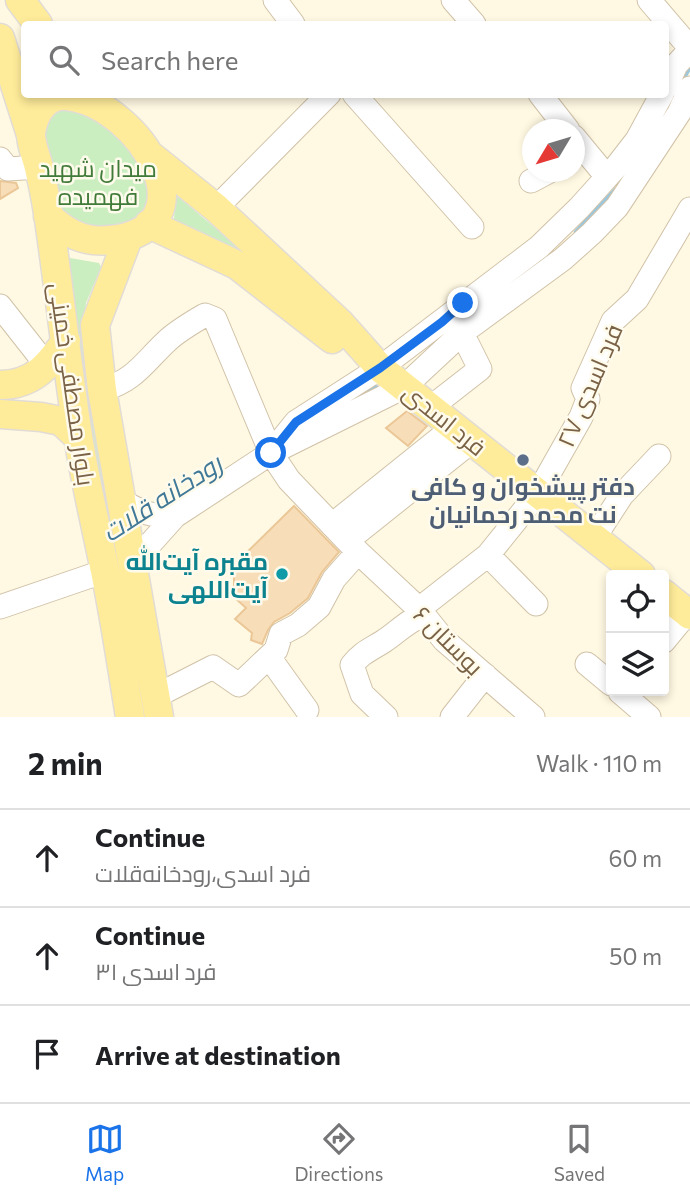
<!DOCTYPE html>
<html lang="en">
<head>
<meta charset="utf-8">
<style>
	:root { --surface:#fff; --page:#f2f2f2; --text:#202124; --muted:#757577; --line:#e0e0e0; --accent:#1a73e8 }
	body { margin:0; font-family:Commissioner,Cairo,sans-serif; background:var(--page); color:var(--text) }
	.controls { position:absolute; right:21px; bottom:21px; display:grid; overflow:hidden; border-radius:7px; box-shadow:0 4px 10px #0003 }
	.controls button { width:63px; height:63px; display:grid; place-items:center; padding:0; border:0; border-bottom:2px solid var(--line); background:var(--surface); color:var(--text); font:35px sans-serif }
	.compass { position:absolute; left:522px; top:119px; width:63px; height:63px; border-radius:50%; background:var(--surface); box-shadow:0 4px 10px #0003; rotate:232deg }
	.stop { position:absolute; width:21px; height:21px; margin:-16px; border:5px solid #1a73e8; border-radius:50%; background:#fff }
	.stop.end { background:#1a73e8; border-color:#fff; box-shadow:0 2px 7px #0008 }
	.list { margin:0; padding:0; list-style:none }
	h2 { display:flex; justify-content:space-between; align-items:center; height:91px; margin:0; padding:0 28px; font-size:30px }
	h2 small { font-size:23px; font-weight:400; color:var(--muted) }
	.list li { display:grid; grid-template-columns:46px 1fr auto; gap:21px; align-items:center; box-sizing:border-box; height:98px; padding:0 28px; border-top:2px solid var(--line) }
	.list b { display:block; font-size:26px; white-space:nowrap }
	.list p { margin:0; font-size:23px; white-space:nowrap; color:var(--muted) }
	.list em { font-size:23px; font-style:normal; color:var(--muted) }
	.icon { flex:none; width:38px; height:38px; fill:none; stroke:currentColor; stroke-width:2; stroke-linecap:round; stroke-linejoin:round }
	.map { position:relative; flex:none; width:690px; height:717px; overflow:hidden }
	.search { position:absolute; background:var(--surface); box-shadow:0 4px 10px #0003; left:21px; right:21px; top:21px; height:77px; display:flex; align-items:center; gap:18px; box-sizing:border-box; padding:0 24px; border-radius:7px; color:var(--muted); font-size:26px }
	.sheet { height:385px; background:var(--surface) }
	nav { display:flex; justify-content:space-around; align-items:center; box-sizing:border-box; height:98px; border-top:2px solid var(--line); background:var(--surface); font-size:19px; color:var(--muted) }
	nav a { display:grid; justify-items:center; gap:4px }
	nav .on { color:var(--accent) }
	.map>svg:first-child { display:block }
	.green { fill:#caeec0 }
	.lines { fill:none; stroke-linecap:round; stroke-linejoin:round }
	.stream { stroke:#9bc7dd; stroke-width:4.5 }
	.building { fill:#f7ddb8; stroke:#ebc797; stroke-width:2 }
	.minor-casing { stroke:#d1c2a8; stroke-width:25 }
	.major-casing { stroke:#e2dcd6; stroke-width:31 }
	.minor { stroke:#fff; stroke-width:23 }
	.major { stroke:#ffec9a; stroke-width:28 }
	.route { stroke:#1a73e8; stroke-width:9 }
	.service-dot { fill:#5c6f8a; stroke:#fffbec; stroke-width:2.5 }
	.culture-dot { fill:#0f9aa8; stroke:#fffbec; stroke-width:2.5 }
	.labels { text-anchor:middle; dominant-baseline:central; stroke-width:5; stroke-linejoin:round; paint-order:stroke }
	.park-label { font-size:24px; fill:#417b3a; stroke:#fffbec }
	.street-label { font-size:24px; fill:#7a6246; stroke:#fffbec }
	.service-label { font-size:24px; font-weight:bold; fill:#4e5e75; stroke:#fffbec }
	.culture-label { font-size:24px; font-weight:bold; fill:#0d838f; stroke:#fffbec; text-anchor:end }
	.water-label { font-size:26px; font-style:italic; fill:#407897; stroke:#fffbec }
</style>
</head>
<body>
<div class="map">
<svg width="690" height="717" viewBox="0 0 690 717">
	<rect width="100%" height="100%" fill="#fff9e3"/>
	<path class="green" d="M57,107L101,119L146,165L148,201L137,218L116,228L75,225L56,207L43,128Z
		M177,196L250,257L173,225Z
		M70,258L99,263L101,267L86,303L83,326L148,717H137L64,263Z"/>
	<g class="lines">
		<path class="stream" d="M682,81L690,67
			M576,232L615,190
			M350,402L382,383"/>
	</g>
	<path class="building" d="M0,181L16,183L18,188L0,199Z
		M407,411L427,426L408,446L386,428Z
		M294,506L339,552L322,572L308,598L290,613L274,622L268,630L262,644L251,640L252,633L235,619L246,608L234,597V565Z"/>
	<g class="lines">
		<defs>
			<path id="minor" d="M275,0L293,24
				M453,0L474,24
				M649,0L690,48
				M666,87L676,65L690,50
				M354,94L472,227
				M540,94L568,130
				M574,137L607,177
				M0,159L8,169L39,167
				M531,181L548,172
				M216,208L329,94
				M0,306L48,367
				M102,390C136,380 144,362 168,340C179,330 193,322 205,315L215,319L271,453L289,480L358,552L419,609L444,640L533,717
				M430,408L480,369L462,333
				M275,448L296,422L380,368L539,247L579,208L616,167L637,140L662,94
				M122,501C140,512 153,517 175,516
				M332,525L454,427
				M594,538L622,495L659,456
				M348,540L472,441
				M488,555L536,604
				M132,564L175,516L271,453L404,387L462,333L563,259L592,233L617,207L679,113L690,88
				M0,607L105,571
				M419,609L488,555L538,493L581,417L588,399L583,388L613,321L637,299L690,209
				M664,641L687,613
				M269,657L307,710
				M587,664L611,684
				M620,692L649,717
				M156,696L213,667L239,685L276,650L281,634L298,625L319,607L334,579L358,552
				M386,717L362,694L352,665C362,652 372,649 384,641C398,632 408,620 424,615
				M452,717L485,675"/>
			<path id="major" d="M20,0L38,24
				M0,38L31,135
				M151,156L216,208L340,323L380,368L641,575
				M48,216C66,233 84,243 110,240C214,229 141,105 68,96C46,93 34,113 31,132C30,143 37,158 39,168C45,192 49,217 52,241C61,306 68,371 78,436C85,481 96,526 105,571C115,619 122,668 130,717
				M149,224L237,265L332,339
				M128,238L95,325L102,390L159,717
				M0,385C33,385 48,366 66,341
				M0,414L41,417L61,421L78,437
				M664,594L690,615"/>
		</defs>
		<use href="#minor" class="minor-casing"/>
		<use href="#major" class="major-casing"/>
		<use href="#minor" class="minor"/>
		<use href="#major" class="major"/>
	</g>
	<g class="lines">
		<path class="route" d="M271,453L296,422L380,368L442,322L463,303"/>
	</g>
	<circle class="service-dot" cx="523" cy="460" r="7"/>
	<circle class="culture-dot" cx="282" cy="574" r="7"/>
	<g class="labels">
		<g class="park-label">
			<text x="98" y="167">میدان شهید<tspan x="98" dy="28">فهمیده</tspan></text>
		</g>
		<g class="street-label">
			<text transform="translate(73 384) rotate(82)">بلوار مصطفی خمینی</text>
			<text transform="translate(589 385) rotate(-67)">فرد اسدی ۲۷</text>
			<text transform="translate(445 419) rotate(39)">فرد اسدی</text>
			<text transform="translate(449 640) rotate(45)">بوستان ۶</text>
		</g>
		<g class="service-label">
			<text x="523" y="485">دفتر پیشخوان و کافی<tspan x="523" dy="28">نت محمد رحمانیان</tspan></text>
		</g>
		<g class="culture-label">
			<text x="268" y="560">مقبره آیت‌الله<tspan x="268" dy="28">آیت‌اللهی</tspan></text>
		</g>
		<g class="water-label">
			<text transform="translate(161 497) rotate(-33)">رودخانه قلات</text>
		</g>
	</g>
</svg>
<div class="controls">
<button><svg class="icon" aria-label="locate" viewBox="0 0 24 24"><circle cx="12" cy="12" r="6"/><path d="M12 2v4M12 18v4M2 12h4M18 12h4"/></svg></button>
<button><svg class="icon" aria-label="layers" viewBox="0 0 24 24"><path d="M12 4l9 5-9 5-9-5zM3 14l9 5 9-5"/></svg></button>
</div>
<svg class="compass" viewBox="-18 -18 36 36"><path d="M0-13l5 13h-10z" fill="#e53935"/><path d="M0 13l5-13h-10z" fill="#757577"/></svg>
<div class="stop" style="left:271px;top:453px"></div>
<div class="stop end" style="left:463px;top:303px"></div>
<div class="search"><svg class="icon" aria-label="search" viewBox="0 0 24 24"><circle cx="10" cy="10" r="6"/><path d="M15 15l6 6"/></svg>Search here</div>
</div>
<section class="sheet">
<h2>2 min<small>Walk · 110 m</small></h2>
<ul class="list">
<li><svg class="icon" aria-label="ahead" viewBox="0 0 24 24"><path d="M12 20V5M6 11l6-6 6 6"/></svg><div><b>Continue</b><p>فرد اسدی،رودخانه‌قلات</p></div><em>60 m</em></li>
<li><svg class="icon" aria-label="ahead" viewBox="0 0 24 24"><path d="M12 20V5M6 11l6-6 6 6"/></svg><div><b>Continue</b><p>فرد اسدی ۳۱</p></div><em>50 m</em></li>
<li><svg class="icon" aria-label="arrive" viewBox="0 0 24 24"><path d="M6 21V4h12l-3 4 3 4H6"/></svg><div><b>Arrive at destination</b></div></li>
</ul>
</section>
<nav>
<a class="on"><svg class="icon" aria-label="map" viewBox="0 0 24 24"><path d="M3 6l6-2 6 2 6-2v14l-6 2-6-2-6 2zM9 4v14M15 6v14"/></svg>Map</a>
<a><svg class="icon" aria-label="directions" viewBox="0 0 24 24"><path d="M12 3l9 9-9 9-9-9zM9 14v-3h6M13 9l2 2-2 2"/></svg>Directions</a>
<a><svg class="icon" aria-label="saved" viewBox="0 0 24 24"><path d="M7 4h10v16l-5-4-5 4z"/></svg>Saved</a>
</nav>
</body>
</html>
